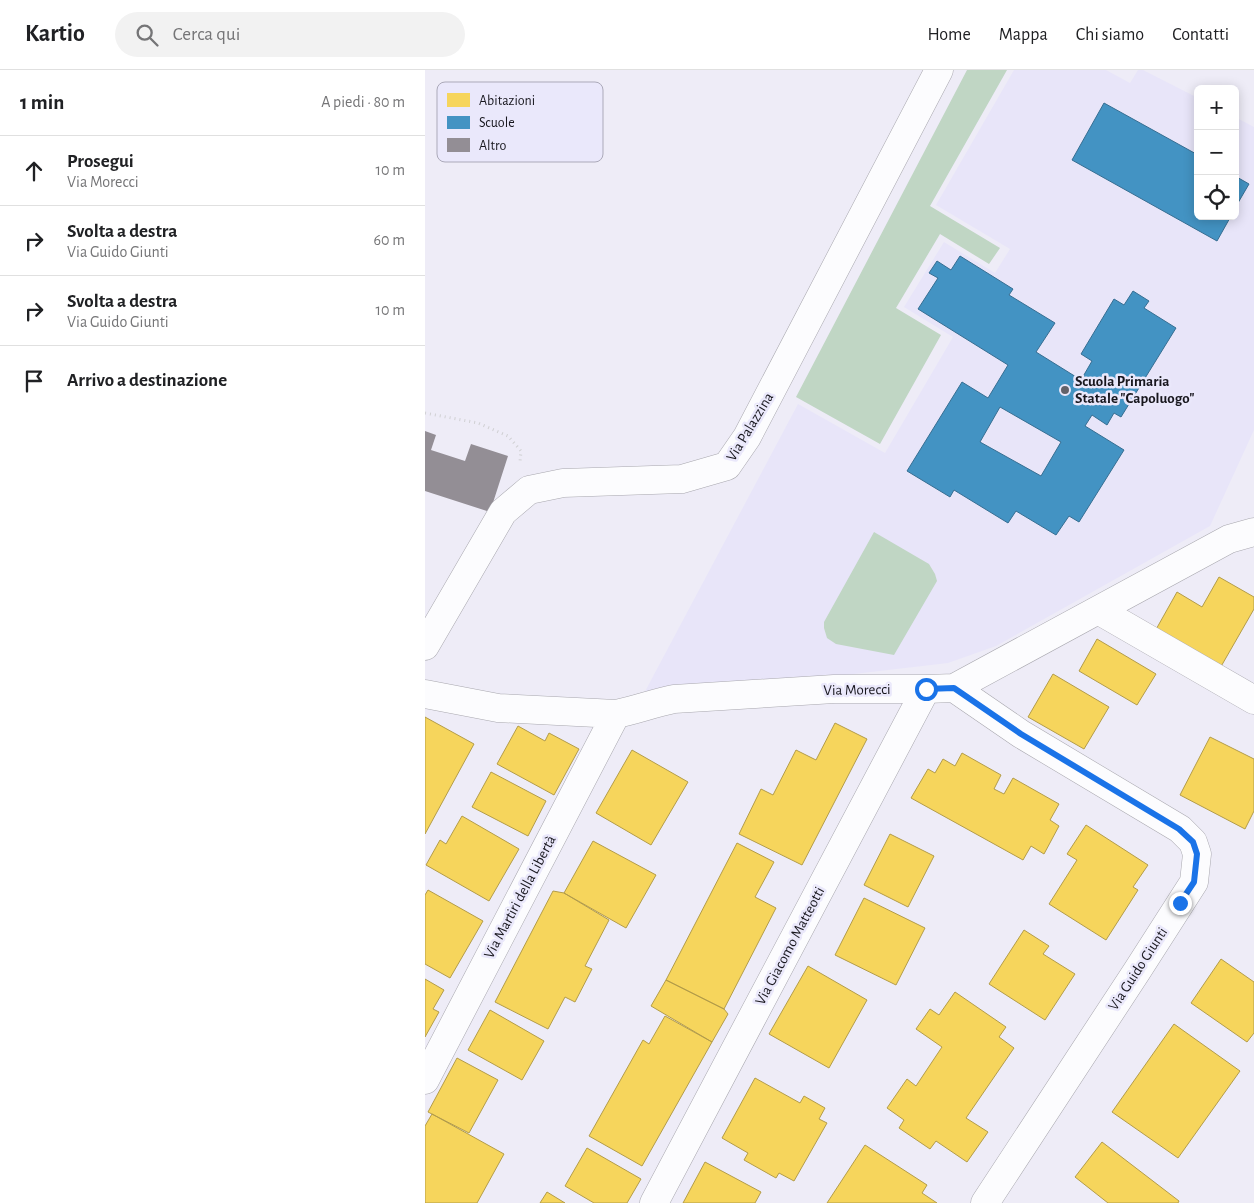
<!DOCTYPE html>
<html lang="it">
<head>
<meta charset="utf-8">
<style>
	:root { --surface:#fff; --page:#f2f2f2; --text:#202124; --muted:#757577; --line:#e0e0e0 }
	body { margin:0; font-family:"Alegreya Sans",sans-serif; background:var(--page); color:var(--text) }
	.controls { position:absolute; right:15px; top:15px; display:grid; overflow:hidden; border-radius:8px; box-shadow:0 2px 12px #0003 }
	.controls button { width:45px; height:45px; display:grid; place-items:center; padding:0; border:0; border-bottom:1px solid var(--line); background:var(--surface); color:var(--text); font:25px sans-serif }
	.stop { position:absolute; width:15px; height:15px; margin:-11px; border:4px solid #1a73e8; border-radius:50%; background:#fff }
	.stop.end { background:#1a73e8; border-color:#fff; box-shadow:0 1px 5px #0008 }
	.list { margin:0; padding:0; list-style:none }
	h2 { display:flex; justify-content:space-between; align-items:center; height:65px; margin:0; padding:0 20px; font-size:21px }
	h2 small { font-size:16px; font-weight:400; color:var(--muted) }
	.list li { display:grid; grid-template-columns:32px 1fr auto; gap:15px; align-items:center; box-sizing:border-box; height:70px; padding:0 20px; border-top:1px solid var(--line) }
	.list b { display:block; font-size:19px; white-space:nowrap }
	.list p { margin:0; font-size:16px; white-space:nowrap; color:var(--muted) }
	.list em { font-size:16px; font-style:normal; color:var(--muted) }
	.icon { flex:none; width:28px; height:28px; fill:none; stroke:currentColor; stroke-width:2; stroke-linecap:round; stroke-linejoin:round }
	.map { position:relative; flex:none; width:829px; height:1133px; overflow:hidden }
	header { display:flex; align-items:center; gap:30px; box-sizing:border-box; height:70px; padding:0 25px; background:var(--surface); border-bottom:1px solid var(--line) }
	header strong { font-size:24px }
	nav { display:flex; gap:28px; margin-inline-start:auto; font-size:18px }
	.search { width:350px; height:45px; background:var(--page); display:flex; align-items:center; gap:12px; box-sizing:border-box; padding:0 18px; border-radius:28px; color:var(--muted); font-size:19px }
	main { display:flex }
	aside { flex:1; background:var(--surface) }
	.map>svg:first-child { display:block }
	.built { fill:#e8e5f9 }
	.green { fill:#c0d6c4 }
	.homes { fill:#f6d55c; stroke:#b39c49 }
	.schools { fill:#4393c3; stroke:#366e92; fill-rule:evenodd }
	.building { fill:#938e95 }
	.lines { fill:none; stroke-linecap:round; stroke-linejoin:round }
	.minor-casing { stroke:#a8a7ae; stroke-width:29 }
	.path { stroke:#d0d0d3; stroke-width:3; stroke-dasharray:1 4; stroke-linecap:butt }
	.minor { stroke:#fcfcfe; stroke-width:28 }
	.route { stroke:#1a73e8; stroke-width:6 }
	.poi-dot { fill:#63626a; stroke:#eae8fb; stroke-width:2 }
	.labels { text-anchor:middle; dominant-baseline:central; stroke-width:5; stroke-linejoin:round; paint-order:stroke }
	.poi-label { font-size:15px; font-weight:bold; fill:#18171e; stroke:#eae8fb; text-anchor:start }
	.street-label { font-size:15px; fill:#18171e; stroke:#eae8fb }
	.key { fill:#eae8fb; stroke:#aba9b9; stroke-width:1 }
	.key-label { font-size:14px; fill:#18171e }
</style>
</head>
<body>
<header>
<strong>Kartio</strong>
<div class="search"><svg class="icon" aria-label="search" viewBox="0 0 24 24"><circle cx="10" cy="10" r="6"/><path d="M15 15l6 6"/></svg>Cerca qui</div>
<nav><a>Home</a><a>Mappa</a><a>Chi siamo</a><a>Contatti</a></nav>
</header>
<main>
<aside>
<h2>1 min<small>A piedi · 80 m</small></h2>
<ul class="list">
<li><svg class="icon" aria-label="ahead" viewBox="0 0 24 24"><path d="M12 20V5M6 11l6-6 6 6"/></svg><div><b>Prosegui</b><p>Via Morecci</p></div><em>10 m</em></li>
<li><svg class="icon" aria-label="right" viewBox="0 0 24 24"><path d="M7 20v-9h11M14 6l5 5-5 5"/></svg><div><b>Svolta a destra</b><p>Via Guido Giunti</p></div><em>60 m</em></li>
<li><svg class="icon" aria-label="right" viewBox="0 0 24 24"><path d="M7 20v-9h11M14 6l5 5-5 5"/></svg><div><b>Svolta a destra</b><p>Via Guido Giunti</p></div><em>10 m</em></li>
<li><svg class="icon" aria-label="arrive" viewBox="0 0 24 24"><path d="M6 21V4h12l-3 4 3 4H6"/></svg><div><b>Arrivo a destinazione</b></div></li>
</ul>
</aside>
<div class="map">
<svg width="829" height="1133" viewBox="0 0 829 1133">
	<rect width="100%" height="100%" fill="#eeecf7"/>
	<path class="built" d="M589,0H681L705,13L713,0H718L773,28V146H810V47L829,57V360L785,456L571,576L523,593L216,629L373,334L460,383L528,267L479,237L519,172L570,203L585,179L511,135Z"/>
	<path class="green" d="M542,0H582L505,136L575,178L564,194L515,164L471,238L516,265L455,374L371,327Z
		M449,462L504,494L510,504L512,511L469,585L411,574L402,568L399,558V552Z"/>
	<path class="homes" d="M794,507L829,527V539L794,600L729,563L752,522L777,537Z
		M672,569L731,604L712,635L654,601Z
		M628,604L684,637L659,679L603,647Z
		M0,647L49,674L0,764Z
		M410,653L442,669L377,795L314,764L336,719L348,725L371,680L391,690Z
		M93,656L120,671L124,663L154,679L129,725L72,694Z
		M785,667L829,689V741L820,759L755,725Z
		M207,680L263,712L226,775L171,743Z
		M537,683L576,705L569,719L579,724L588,708L634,734L625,750L634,756L619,784L606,776L598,790L486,728L503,699L510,703L518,689L530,696Z
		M66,702L121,731L103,766L47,737Z
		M37,746L94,779L64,831L1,795L15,770L21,774Z
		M661,755L723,795L708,817L713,820L681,870L624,834L652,790L642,784Z
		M465,764L509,786L483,837L439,815Z
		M168,771L231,805L201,858L139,823Z
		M312,773L349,792L330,827L351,838L299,939L241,910Z
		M3,820L58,851L25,908L0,894V825Z
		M128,821L139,823L184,850L160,896L167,899L150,932L140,927L123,959L70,932Z
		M439,828L500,858L471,915L410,885Z
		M599,860L624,876L618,884L650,904L620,950L564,914Z
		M796,889L829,912V963L822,972L766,933Z
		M383,896L442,930L404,998L344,964Z
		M0,909L19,920L8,939L14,942L0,967Z
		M241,910L299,939L303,944L287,972L226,936Z
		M530,922L581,957L574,967L589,978L541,1048L563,1062L542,1092L511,1071L505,1079L474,1058L479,1050L462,1038L482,1009L491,1016L517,977L491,959L505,939L514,945Z
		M65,940L119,971L97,1010L43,980Z
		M240,946L287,972L217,1096L164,1066L218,970L224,974Z
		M749,954L815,1001L753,1088L687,1042Z
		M32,988L73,1010L44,1063L3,1042Z
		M330,1008L375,1033L379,1026L400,1038L394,1049L402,1053L369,1111L354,1103L351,1108L319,1090L323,1083L297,1068Z
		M7,1044L79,1084L52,1133H0V1056Z
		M677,1072L754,1131L753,1133H683L650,1107Z
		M440,1075L502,1115L497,1123L512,1133H402Z
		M162,1078L216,1109L202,1133H169L140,1116Z
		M280,1092L336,1122L330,1133H258Z
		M122,1122L140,1133H115Z"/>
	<path class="schools" d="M679,33L773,85V146H806L792,171L647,90Z
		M810,106L824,114L810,138Z
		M535,186L588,219L584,225L630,253L611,282L656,310L667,291L656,284L689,229L699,235L708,221L724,231L719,238L751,258L696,347L689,343L682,355L667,345L660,356L699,380L654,452L644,446L631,465L591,441L583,453L529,420L525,427L482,401L537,312L563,328L583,295L493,239L513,208L504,203L512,191L526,200ZM575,337L636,372L616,406L555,372Z"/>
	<path class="building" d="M0,361L11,365L6,380L40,391L46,374L83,386L65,442L0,421Z"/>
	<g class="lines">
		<defs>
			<path id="minor" d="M673,540L829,630
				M0,576L78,442L104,420L138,413L257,409L302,396L322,367L514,0
				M529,618L596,664L755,759L768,772L772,784L769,812L712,901L560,1133
				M0,624L73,638L191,644C211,640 229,633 249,629L409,619H501L529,618L804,469L829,462
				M0,1010L191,644
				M229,1133L501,619"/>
		</defs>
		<use href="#minor" class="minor-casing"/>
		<path class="path" d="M0,343L53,353L83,366L96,381L95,392"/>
		<use href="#minor" class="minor"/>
	</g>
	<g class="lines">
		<path class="route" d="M501,619L529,618L596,664L754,759L768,772L772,784L769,812L755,833"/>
	</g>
	<circle class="poi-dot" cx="640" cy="320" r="5"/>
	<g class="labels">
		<g class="poi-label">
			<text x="650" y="311">Scuola Primaria<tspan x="650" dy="17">Statale "Capoluogo"</tspan></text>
		</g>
		<g class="street-label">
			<text transform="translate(325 357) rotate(-59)">Via Palazzina</text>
			<text transform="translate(432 620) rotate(-1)">Via Morecci</text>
			<text transform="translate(95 827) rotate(-62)">Via Martiri della Libertà</text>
			<text transform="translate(365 876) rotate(-62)">Via Giacomo Matteotti</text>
			<text transform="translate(713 899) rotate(-57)">Via Guido Giunti</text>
		</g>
	</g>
	<rect x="12" y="12" width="166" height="80" rx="8" class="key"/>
	<rect x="22" y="23" width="23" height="14" fill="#f6d55c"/>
	<rect x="22" y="46" width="23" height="13" fill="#4393c3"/>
	<rect x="22" y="68" width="23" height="14" fill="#938e95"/>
	<g class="key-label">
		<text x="54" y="35">Abitazioni</text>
		<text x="54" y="57">Scuole</text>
		<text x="54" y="80">Altro</text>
	</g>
</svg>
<div class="controls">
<button>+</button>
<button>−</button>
<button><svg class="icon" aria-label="locate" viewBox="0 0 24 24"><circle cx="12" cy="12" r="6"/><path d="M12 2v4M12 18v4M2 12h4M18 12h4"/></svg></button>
</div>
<div class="stop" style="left:501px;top:619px"></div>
<div class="stop end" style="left:755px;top:833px"></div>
</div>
</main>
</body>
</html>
